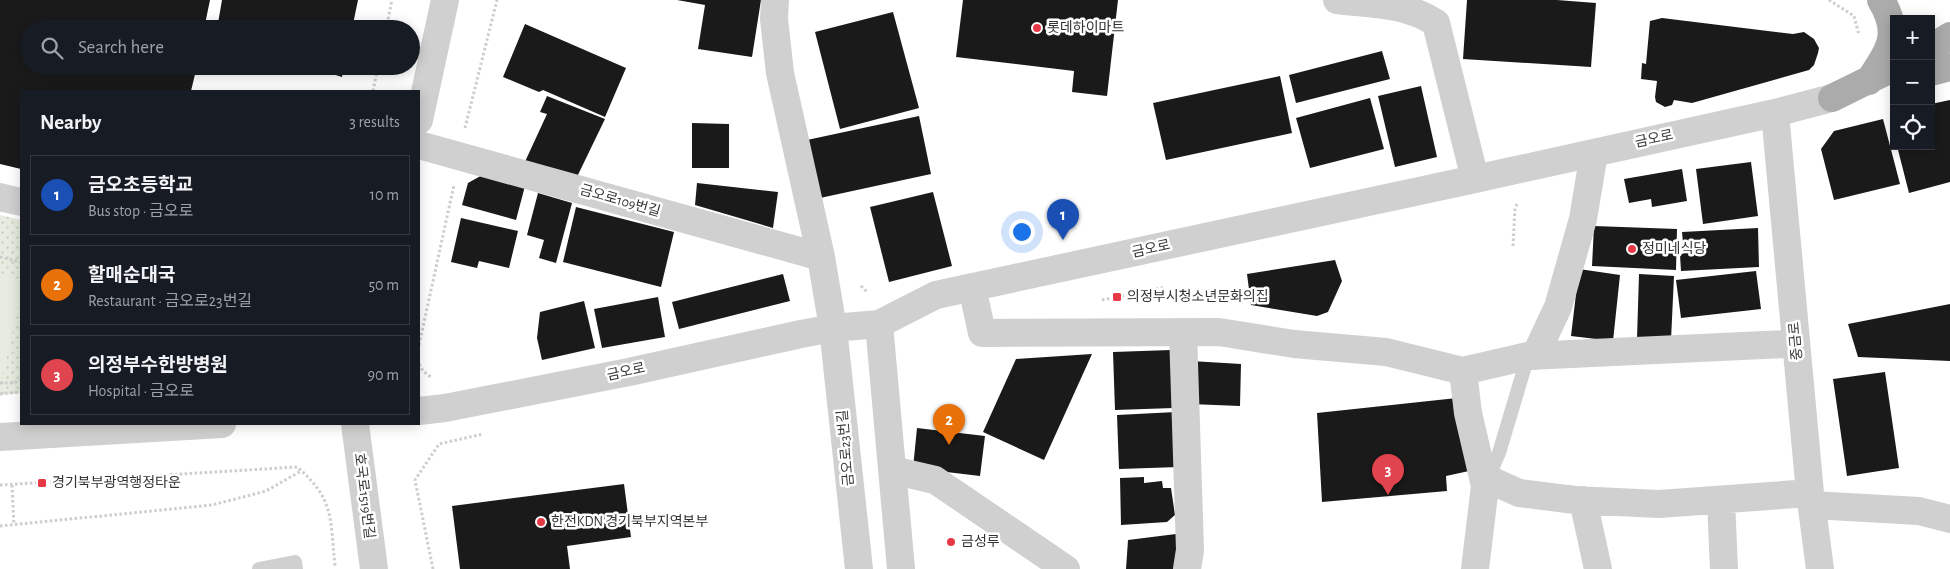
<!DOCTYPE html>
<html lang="en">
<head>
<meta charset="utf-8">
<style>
	:root { --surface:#171b24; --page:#242831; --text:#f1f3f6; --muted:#9ea1a6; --line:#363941; --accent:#1a73e8 }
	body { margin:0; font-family:"Alegreya Sans","Noto Sans KR",sans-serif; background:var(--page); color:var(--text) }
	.controls { position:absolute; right:15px; top:15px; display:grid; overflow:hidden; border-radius:0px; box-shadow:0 2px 12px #0003 }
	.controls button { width:45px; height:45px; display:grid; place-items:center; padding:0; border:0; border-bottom:1px solid var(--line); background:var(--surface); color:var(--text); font:25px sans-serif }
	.you { position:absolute; left:1021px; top:231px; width:18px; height:18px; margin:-12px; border:4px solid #fff; border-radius:50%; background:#1a73e8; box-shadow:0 0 0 8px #1a73e833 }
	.badge { display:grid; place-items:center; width:32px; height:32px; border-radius:50%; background:var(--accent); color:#fff; font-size:16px; font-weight:700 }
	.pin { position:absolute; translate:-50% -41px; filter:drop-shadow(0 1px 2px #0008) }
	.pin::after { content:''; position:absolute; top:26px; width:18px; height:15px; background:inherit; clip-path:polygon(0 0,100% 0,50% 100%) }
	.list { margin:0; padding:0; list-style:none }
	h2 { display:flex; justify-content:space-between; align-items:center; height:65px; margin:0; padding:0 20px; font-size:21px }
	h2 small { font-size:16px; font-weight:400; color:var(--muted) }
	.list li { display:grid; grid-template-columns:32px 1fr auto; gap:15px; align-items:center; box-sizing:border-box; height:80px; margin:0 10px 10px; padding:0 10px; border:1px solid var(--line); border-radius:0px }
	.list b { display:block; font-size:19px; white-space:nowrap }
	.list p { margin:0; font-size:16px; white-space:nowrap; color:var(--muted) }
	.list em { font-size:16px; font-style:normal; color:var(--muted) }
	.icon { flex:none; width:28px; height:28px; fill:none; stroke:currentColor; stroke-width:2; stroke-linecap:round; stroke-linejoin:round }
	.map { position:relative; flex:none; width:1950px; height:569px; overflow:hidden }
	.search { position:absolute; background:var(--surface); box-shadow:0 2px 12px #0003; left:20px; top:20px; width:400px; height:55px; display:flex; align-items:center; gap:12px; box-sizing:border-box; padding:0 18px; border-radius:28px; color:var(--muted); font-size:19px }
	.panel { position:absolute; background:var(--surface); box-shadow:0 2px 12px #0003; left:20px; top:90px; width:400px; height:335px; border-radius:0px }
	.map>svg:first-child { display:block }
	.park { fill:url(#park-dots) }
	.garden { fill:#e6ecdf }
	.building { fill:#1a1a1a }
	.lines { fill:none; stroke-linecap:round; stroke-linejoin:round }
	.path { stroke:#cdcdcd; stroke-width:3; stroke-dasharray:2.5 2.5; stroke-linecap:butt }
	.service { stroke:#d0d0d0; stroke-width:14 }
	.minor { stroke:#d0d0d0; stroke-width:28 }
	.primary { stroke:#ababab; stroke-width:28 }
	.poi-dot { fill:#e63946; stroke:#fff; stroke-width:2 }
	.labels { text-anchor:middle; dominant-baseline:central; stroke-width:5; stroke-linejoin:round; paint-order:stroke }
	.poi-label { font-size:14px; fill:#333; stroke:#fff; text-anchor:start }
	.street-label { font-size:14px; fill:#333; stroke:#fff }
</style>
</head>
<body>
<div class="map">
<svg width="1950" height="569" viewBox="0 0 1950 569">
	<defs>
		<pattern id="park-dots" width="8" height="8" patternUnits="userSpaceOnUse" patternTransform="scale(1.25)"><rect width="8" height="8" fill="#e6ecdf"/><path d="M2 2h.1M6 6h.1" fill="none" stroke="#c6cbc0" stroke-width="1.8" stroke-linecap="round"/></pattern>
	</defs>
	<rect width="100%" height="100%" fill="#fff"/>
	<path class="park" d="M0,215L21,220V393L0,395Z"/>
	<path class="garden" d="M0,274L21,280V294L3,374L0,373Z"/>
	<path class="building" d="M0,0H210L204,29H29V66H197L191,91H21V169L0,164Z
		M222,0H358L352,29H217Z
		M677,0H761L752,57L698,49L705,5Z
		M963,0H1118L1107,96L1072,92L1074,71L956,57Z
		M1467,0H1557L1596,3L1591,67L1463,59Z
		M893,12L919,108L840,129L815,32Z
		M1662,18L1793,34L1804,32L1814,39L1819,48L1818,53L1814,65L1809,70L1692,103L1674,100L1672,105L1665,107L1656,102L1655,97L1657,81L1641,79L1642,63L1646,64L1650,21Z
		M525,24L626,68L605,117L543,90L539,92L503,77Z
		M1382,51L1390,79L1296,103L1289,75Z
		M248,66H284L280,74Z
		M307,66H344L342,77Z
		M1280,76L1292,133L1166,160L1153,103Z
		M1421,86L1437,157L1395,167L1378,96Z
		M547,96L605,119L575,181L523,166L547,114L540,112Z
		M1370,98L1384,149L1310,168L1296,118Z
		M1950,100V182L1909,193L1897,146H1931V104Z
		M919,116L931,174L820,198L807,140Z
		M1883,119L1900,184L1834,200L1821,149L1834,131Z
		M692,123L729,124V168H692Z
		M1751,162L1758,216L1703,224L1696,169Z
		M1682,169L1687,201L1652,207L1651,199L1629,203L1624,179Z
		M484,174L525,186L516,220L462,205L468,183Z
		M697,183L778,192L773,228L695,205Z
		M933,192L952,266L889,282L870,207Z
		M538,193L572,203L556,263L539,258L544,240L527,235Z
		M576,207L674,232L661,287L563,262Z
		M461,218L518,231L509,268L479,261L477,268L451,262Z
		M1594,226L1677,229L1676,270L1592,266Z
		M1758,228L1759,267L1681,271L1680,255L1684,253L1682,232Z
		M1335,260L1342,281L1328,312L1317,316L1251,305L1247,274Z
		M1579,269L1620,275L1613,341L1571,336Z
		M1756,271L1761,309L1681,318L1676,280Z
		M783,274L790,301L679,329L672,302Z
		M1639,274L1674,276L1671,340L1637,339Z
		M658,297L665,337L602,348L594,309Z
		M584,301L595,348L542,360L537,338L540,312Z
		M1950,304V361L1858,357L1848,324Z
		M1171,350L1174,408L1115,410L1113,352Z
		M1092,354L1044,460L983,432L1016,359Z
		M1191,361L1241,364L1240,406L1190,404Z
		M1885,372L1899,468L1847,476L1833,379Z
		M1457,398L1469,471L1446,476L1447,491L1322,502L1317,413Z
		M1176,412L1179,467L1119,469L1117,415Z
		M917,428L985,436L980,476L913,468Z
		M1144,477V483L1162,481L1163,488H1171L1175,515L1167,522L1121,525L1120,478Z
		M624,484L631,537L567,546L570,569H460L452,506Z
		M1176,534V569H1126L1128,540Z"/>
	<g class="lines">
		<path class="path" d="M1829,0L1854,16L1859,35
			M386,29L392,0
			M373,91L378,66
			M465,128L497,0
			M1513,246L1515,208L1518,202
			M0,257L21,262
			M861,286L868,293
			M1102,300L1165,287
			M419,345L454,185
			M419,364L423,371L432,378
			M0,383H13L21,380
			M0,394L21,392
			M0,485L297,467C335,499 330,520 335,566
			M12,485L14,525
			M0,526L212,505L266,491L301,471
			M433,569L415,480L439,444L483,434"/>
		<path class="service" d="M1487,480L1499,453L1528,356
			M259,569L295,562L296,569"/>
		<path class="minor" d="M775,0L774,19L780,73L821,257L833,328L859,569
			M1337,0C1371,4 1406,3 1436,23L1475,179
			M1775,113L1810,493L1820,569
			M419,120L445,0
			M419,145L821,257
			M0,197L21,202
			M972,287L982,333L1219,332L1294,344L1386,352L1463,371L1528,356L1783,344L1796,341
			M879,324L901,569
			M1183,332L1190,550L1187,569
			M1535,356L1558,307L1583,219L1594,153
			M1463,371L1468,413L1485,486L1475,569
			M419,411L445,408L629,372L801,334L833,328L879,324L936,295L1475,179L1775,113L1832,98
			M355,424L374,569
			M0,437L222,424
			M892,470L935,480L1066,569
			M1488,479L1519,493L1575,500L1659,504L1810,493
			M1583,500L1598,569
			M1721,500L1724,569
			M1812,505L1919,511L1950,519"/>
		<path class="primary" d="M1931,48L1950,36
			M1931,72L1950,67
			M1869,81C1889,50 1902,35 1881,0
			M1832,98L1885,72"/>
	</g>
	<g class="poi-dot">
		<circle cx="1037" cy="28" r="5"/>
		<circle cx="1632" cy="249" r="5"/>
		<rect x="1112" y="292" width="10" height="10" rx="2.5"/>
		<rect x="37" y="478" width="10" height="10" rx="2.5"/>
		<circle cx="541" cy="522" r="5"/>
		<circle cx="951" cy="542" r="5"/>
	</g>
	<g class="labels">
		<g class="poi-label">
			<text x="1047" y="28">롯데하이마트</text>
			<text x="1642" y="249">정미네식당</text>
			<text x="1127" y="297">의정부시청소년문화의집</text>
			<text x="52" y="483">경기북부광역행정타운</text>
			<text x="551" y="522">한전KDN 경기북부지역본부</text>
			<text x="961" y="542">금성루</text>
		</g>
		<g class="street-label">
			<text transform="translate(1654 139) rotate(-12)">금오로</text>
			<text transform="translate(620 201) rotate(16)">금오로109번길</text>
			<text transform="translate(1151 249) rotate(-12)">금오로</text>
			<text transform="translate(1796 341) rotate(-95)">중금로</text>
			<text transform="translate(626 372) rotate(-12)">금오로</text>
			<text transform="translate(846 448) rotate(-95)">금오로23번길</text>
			<text transform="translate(364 496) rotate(83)">호국로1519번길</text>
		</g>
	</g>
</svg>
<div class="controls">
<button>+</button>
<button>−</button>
<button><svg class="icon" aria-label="locate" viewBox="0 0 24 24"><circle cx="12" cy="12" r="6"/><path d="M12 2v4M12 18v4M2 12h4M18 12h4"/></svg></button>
</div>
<div class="you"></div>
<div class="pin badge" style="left:1063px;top:240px;background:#1a4fb4">1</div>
<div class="pin badge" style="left:949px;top:445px;background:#e8710a">2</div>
<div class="pin badge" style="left:1388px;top:495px;background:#e0444e">3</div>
<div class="search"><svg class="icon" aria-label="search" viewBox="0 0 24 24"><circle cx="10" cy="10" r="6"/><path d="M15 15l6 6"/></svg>Search here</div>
<section class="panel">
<h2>Nearby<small>3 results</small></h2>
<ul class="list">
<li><span class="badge" style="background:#1a4fb4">1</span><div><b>금오초등학교</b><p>Bus stop · 금오로</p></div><em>10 m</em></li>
<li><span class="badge" style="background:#e8710a">2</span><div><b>할매순대국</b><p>Restaurant · 금오로23번길</p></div><em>50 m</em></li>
<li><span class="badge" style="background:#e0444e">3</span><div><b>의정부수한방병원</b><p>Hospital · 금오로</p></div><em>90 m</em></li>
</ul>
</section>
</div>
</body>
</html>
